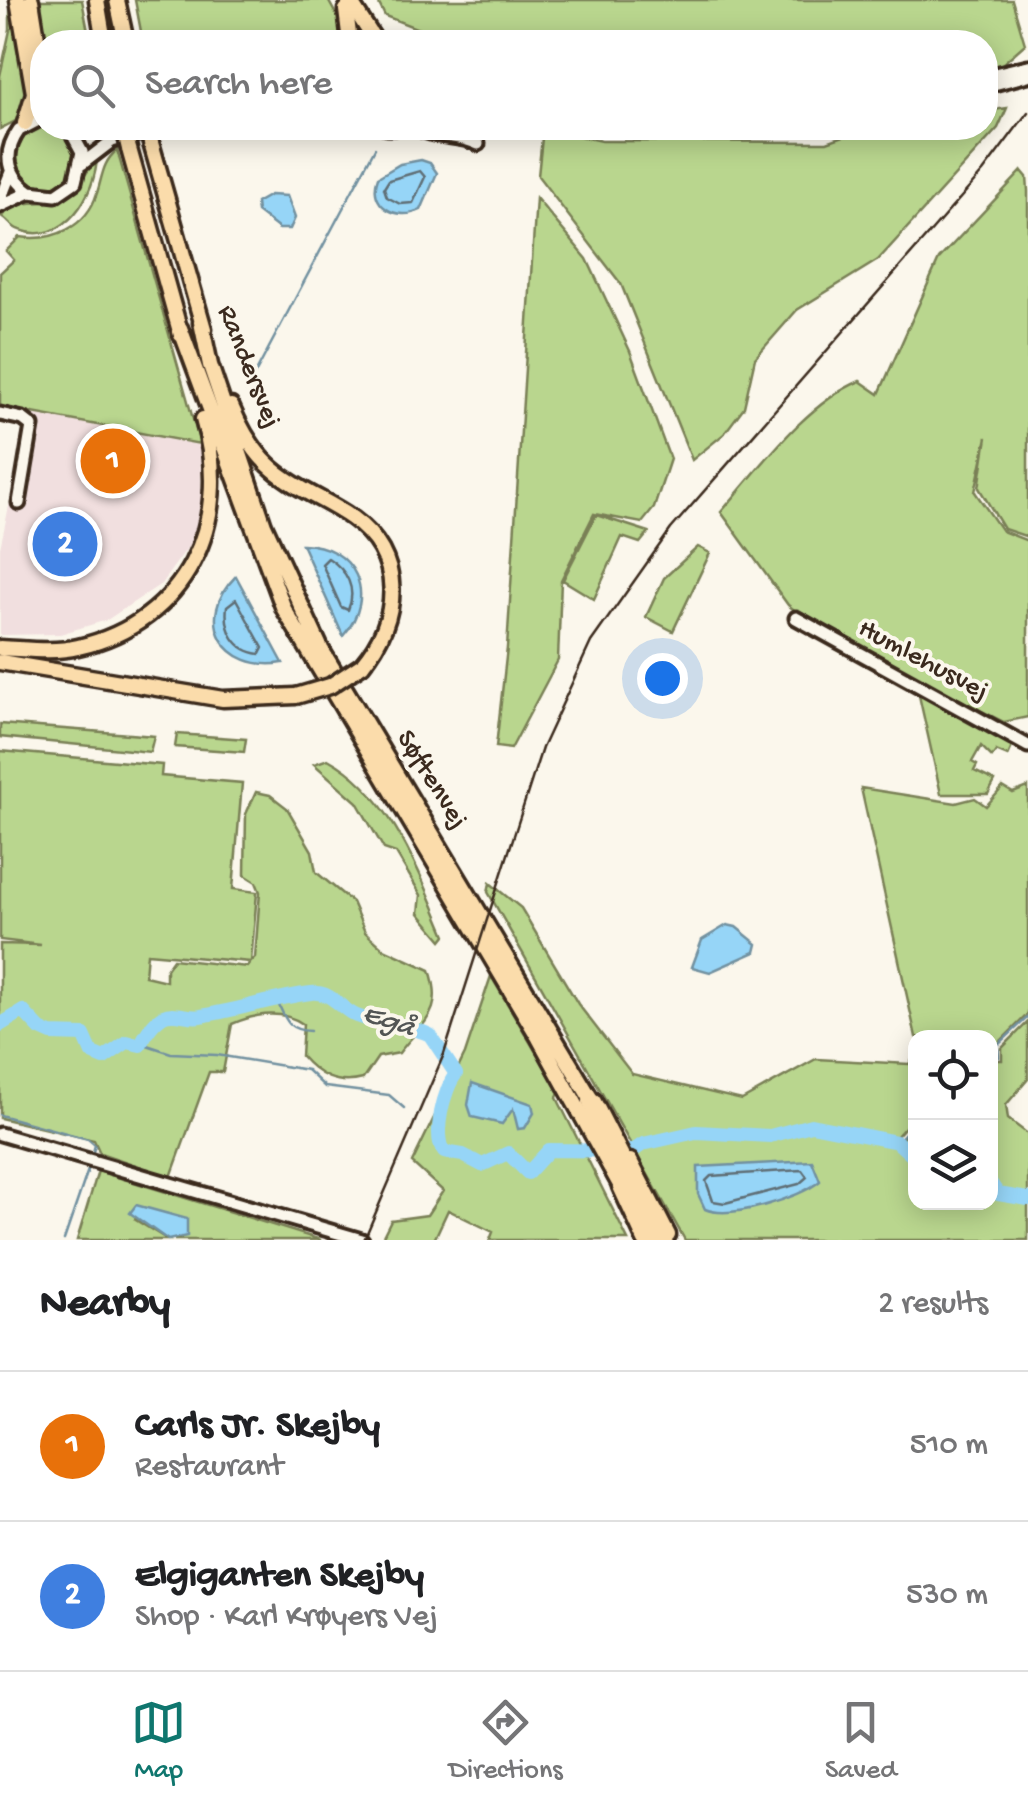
<!DOCTYPE html>
<html lang="en">
<head>
<meta charset="utf-8">
<style>
	:root { --surface:#fff; --page:#f6f6f6; --text:#202124; --muted:#757577; --line:#e0e0e0; --accent:#0f766e }
	body { margin:0; font-family:"Gochi Hand",sans-serif; background:var(--page); color:var(--text) }
	.controls { position:absolute; right:30px; bottom:30px; display:grid; overflow:hidden; border-radius:20px; box-shadow:0 5px 25px #0003 }
	.controls button { width:90px; height:90px; display:grid; place-items:center; padding:0; border:0; border-bottom:2px solid var(--line); background:var(--surface); color:var(--text); font:50px sans-serif }
	.you { position:absolute; left:662px; top:678px; width:35px; height:35px; margin:-25px; border:8px solid #fff; border-radius:50%; background:#1a73e8; box-shadow:0 0 0 15px #1a73e833 }
	.badge { display:grid; place-items:center; width:65px; height:65px; border-radius:50%; background:var(--accent); color:#fff; font-size:32px; font-weight:700 }
	.pin { position:absolute; translate:-50% -50%; border:5px solid #fff; box-shadow:0 2px 10px #0006 }
	.list { margin:0; padding:0; list-style:none }
	h2 { display:flex; justify-content:space-between; align-items:center; height:130px; margin:0; padding:0 40px; font-size:42px }
	h2 small { font-size:32px; font-weight:400; color:var(--muted) }
	.list li { display:grid; grid-template-columns:65px 1fr auto; gap:30px; align-items:center; box-sizing:border-box; height:150px; padding:0 40px; border-top:2px solid var(--line) }
	.list b { display:block; font-size:38px; white-space:nowrap }
	.list p { margin:0; font-size:32px; white-space:nowrap; color:var(--muted) }
	.list em { font-size:32px; font-style:normal; color:var(--muted) }
	.icon { flex:none; width:55px; height:55px; fill:none; stroke:currentColor; stroke-width:2; stroke-linecap:round; stroke-linejoin:round }
	.map { position:relative; flex:none; width:1028px; height:1240px; overflow:hidden }
	.search { position:absolute; background:var(--surface); box-shadow:0 5px 25px #0003; left:30px; right:30px; top:30px; height:110px; display:flex; align-items:center; gap:25px; box-sizing:border-box; padding:0 35px; border-radius:40px; color:var(--muted); font-size:38px }
	.sheet { height:430px; background:var(--surface) }
	nav { display:flex; justify-content:space-around; align-items:center; box-sizing:border-box; height:140px; border-top:2px solid var(--line); background:var(--surface); font-size:28px; color:var(--muted) }
	nav a { display:grid; justify-items:center; gap:5px }
	nav .on { color:var(--accent) }
	.map>svg:first-child { display:block }
	.built { fill:#f1dfdf }
	.green { fill:#b9d68e; stroke:#7a8056; stroke-width:2.5; fill-rule:evenodd }
	.water { fill:#96d5f7; stroke:#7291a0; stroke-width:2.5 }
	.lines { fill:none; stroke-linecap:round; stroke-linejoin:round }
	.shore { stroke:#5f6e75; stroke-width:2.5 }
	.stream { stroke:#7291a0; stroke-width:2.5 }
	.river { stroke:#96d5f7; stroke-width:14 }
	.minor-casing { stroke:#3b2a1e; stroke-width:19 }
	.major-casing { stroke:#3b2a1e; stroke-width:21 }
	.highway-casing { stroke:#3b2a1e; stroke-width:25 }
	.minor { stroke:#fbf7ec; stroke-width:11 }
	.major { stroke:#fbdcab; stroke-width:14 }
	.highway { stroke:#fbdcab; stroke-width:18 }
	.tram { stroke:#3b2a1e; stroke-width:2.5 }
	.major-bridge-casing { stroke:#3b2a1e; stroke-width:21; stroke-linecap:butt }
	.major-bridge { stroke:#fbdcab; stroke-width:14 }
	.labels { text-anchor:middle; dominant-baseline:central; stroke-width:8; stroke-linejoin:round; paint-order:stroke }
	.street-label { font-size:28px; fill:#3b2a1e; stroke:#fbf7ec }
	.water-label { font-size:30px; font-style:italic; fill:#525554; stroke:#fbf7ec }
</style>
</head>
<body>
<div class="map">
<svg width="1028" height="1240" viewBox="0 0 1028 1240">
	<rect width="100%" height="100%" fill="#fbf7ec"/>
	<filter id="ink" filterUnits="userSpaceOnUse"><feTurbulence type="fractalNoise" baseFrequency=".01" numOctaves="2"/><feDisplacementMap in="SourceGraphic" scale="20" xChannelSelector="R" yChannelSelector="G"/><feConvolveMatrix kernelMatrix="1 2 1 2 8 2 1 2 1" color-interpolation-filters="sRGB"/></filter>
	<g filter="url(#ink)">
		<path class="built" d="M29,413L200,444L202,506L193,540L161,584L107,620L60,634L0,635V548Z"/>
		<path class="green" d="M10,0L27,101L23,117L0,129V76L10,30Z
			M34,0H82L90,42H45Z
			M135,0H328L339,20L341,42H143Z
			M377,0H1012L1025,44L1001,65L986,66V42H435L419,29L385,16Z
			M1007,108L998,128L878,260L797,310L755,358L744,407L724,434L692,460L621,284L538,176L543,128L601,141L827,142L866,128H986V111Z
			M13 157a32 32 0 1 1 64 0a32 32 0 1 1-64 0Z
			M117,150L200,444L0,407V273L14,260L6,251L20,237C53,242 87,227 97,193C103,175 102,163 117,150Z
			M97,157C96,193 65,247 20,230C12,228 8,220 1,216C46,182 51,232 97,157Z
			M1022,171L1027,177L1028,191V537L1004,529L979,488L987,437L975,492L1002,531L1028,541V717L1004,722L819,629L788,605L721,512C760,468 805,404 860,381L879,394L939,259Z
			M536,198L587,259L630,351L670,459L654,508L642,523L594,514L561,580L558,660L511,749L496,747L507,648Z
			M596,515L649,532L640,543L622,537L594,599L563,580Z
			M698,547L710,553L673,631L646,617L664,578Z
			M918,691L1014,742L1008,756L996,751L992,757L981,746L972,762L977,765L974,771L995,781L988,794H941Z
			M0,724L154,736L150,752L0,737Z
			M177,734L246,739L244,752L175,747Z
			M0,751L162,765L161,776L242,783L233,889L257,892L251,962L255,958L260,892L256,882L245,875L246,814L256,792L270,795L287,808L312,851L316,872L352,902L365,932L384,949L430,970C445,1014 423,1021 399,1053L378,1057L363,1079C337,1086 318,1076 301,1056L303,1024C281,1009 255,1014 232,1024L223,1072H209L171,1177L100,1153L94,1140L0,1118V944L41,945L0,940ZM147,953L250,962V963L247,967L173,959L166,969V981L145,976Z
			M328,759C391,793 419,872 446,935L442,940L419,913L421,895L396,853L384,849L357,802L314,764Z
			M1003,787L1013,793L1028,787V1014L991,1051L990,1038L916,1037L861,788L956,803L975,798L986,806Z
			M490,883L521,908L578,1004L632,1074L742,1100L816,1059L909,1064L915,1056V1116L895,1138L812,1124L771,1133L699,1129L654,1138L657,1144L700,1134L769,1139L805,1128L896,1145L915,1124L916,1202H990L991,1060H1002V1048L1028,1022V1079L1006,1105L1008,1119L1028,1134V1240H685L488,892Z
			M491,976L559,1091L557,1098L628,1240H490L493,1232L448,1210L434,1240H381L391,1220L427,1215L443,1191L412,1163L465,1054Z
			M98,1171L321,1240H174H182L134,1219L168,1240H77Z"/>
		<path class="water" d="M421,160L430,163L437,173L421,210C397,222 367,206 378,177L400,164Z
			M270,195L287,196L295,218L290,229H279L257,212L256,203Z
			M302,544C355,545 379,595 343,636Z
			M236,576L283,663C224,673 193,619 236,576Z
			M727,925L736,927L757,944L755,952L710,972L692,967L702,940Z
			M472,1083L532,1104L534,1113L525,1128L518,1129L513,1109L502,1124L472,1117L468,1105Z
			M812,1161L820,1181C800,1198 730,1220 705,1209L698,1194V1167Z
			M136,1205L187,1219V1236L168,1240L130,1213Z"/>
		<g class="lines">
			<path class="shore" d="M420,171L425,177L413,203L400,204L387,197L384,188L389,180Z
				M328,558C347,570 357,589 348,610L341,607L322,564Z
				M236,599L263,648L260,654C235,651 224,630 227,606Z
				M802,1170L807,1177L799,1184L725,1203L713,1201L706,1181L711,1176Z"/>
			<path class="stream" d="M246,391L375,148
				M277,1001C286,1020 287,1030 310,1031
				M141,1043L171,1053L217,1055L307,1070L325,1087L389,1095L404,1108
				M990,1056L999,1057L998,1045L1028,1017
				M0,1115L88,1139L95,1145L93,1152
				M897,1142L916,1121
				M64,1240L88,1170"/>
			<path class="river" d="M0,1025L23,1011L40,1029L51,1034L84,1035L92,1053L104,1058L127,1042L140,1045C146,1034 152,1023 163,1016C175,1010 189,1019 201,1016C238,1010 273,998 311,993C333,991 341,1010 357,1016C380,1025 407,1024 430,1035L456,1074C444,1088 432,1137 444,1152L463,1155L482,1165L508,1153L528,1173L549,1150L633,1151L643,1144L696,1132L770,1136L811,1125L897,1142L916,1159
				M990,1182L998,1194L1028,1199"/>
			<defs>
				<path id="minor" d="M986,76L1028,66
					M986,86L1028,75
					M42,118L19,130C2,154 7,175 30,192L56,195L75,182L82,152L69,128
					M387,128H395
					M418,128C438,140 458,133 478,144
					M74,132L111,128
					M82,164L112,141L160,128
					M0,200L11,172
					M0,206L30,192
					M0,414L23,419L32,426L19,503
					M796,618L1028,746
					M0,1134L362,1240"/>
				<path id="major" d="M18,0L34,93L25,123
					M31,0L42,70
					M97,0L104,42
					M117,0L126,42
					M349,0L376,42
					M346,10L350,42
					M151,143L204,329
					M129,149L181,335
					M201,322L210,365L264,525L321,649L597,1109
					M180,328L284,609L539,1038L624,1192
					M231,406C241,430 253,452 273,469C297,490 327,500 352,518C405,556 401,618 362,665
					M0,648C26,649 52,653 78,647C187,622 233,522 203,419
					M0,662L223,699L296,696
					M630,1161L668,1235"/>
				<path id="highway" d="M592,1102L663,1240
					M622,1186L647,1240"/>
			</defs>
			<use href="#minor" class="minor-casing"/>
			<use href="#major" class="major-casing"/>
			<use href="#highway" class="highway-casing"/>
			<use href="#minor" class="minor"/>
			<use href="#major" class="major"/>
			<use href="#highway" class="highway"/>
			<path class="tram" d="M364,1240L444,1054L542,748L591,642L671,529L983,172L1028,112"/>
			<defs>
				<path id="major-bridge" d="M124,128L129,149
					M147,128L151,143
					M296,696L330,686L362,665"/>
			</defs>
			<use href="#major-bridge" class="major-bridge-casing"/>
			<use href="#major-bridge" class="major-bridge"/>
		</g>
	</g>
	<g class="labels">
		<g class="street-label">
			<text transform="translate(248 367) rotate(68)">Randersvej</text>
			<text transform="translate(923 661) rotate(28)">Humlehusvej</text>
			<text transform="translate(431 780) rotate(58)">Søftenvej</text>
		</g>
		<g class="water-label">
			<text transform="translate(388 1022) rotate(18)">Egå</text>
		</g>
	</g>
</svg>
<div class="controls">
<button><svg class="icon" aria-label="locate" viewBox="0 0 24 24"><circle cx="12" cy="12" r="6"/><path d="M12 2v4M12 18v4M2 12h4M18 12h4"/></svg></button>
<button><svg class="icon" aria-label="layers" viewBox="0 0 24 24"><path d="M12 4l9 5-9 5-9-5zM3 14l9 5 9-5"/></svg></button>
</div>
<div class="you"></div>
<div class="pin badge" style="left:113px;top:461px;background:#e8710a">1</div>
<div class="pin badge" style="left:65px;top:544px;background:#3f7fe0">2</div>
<div class="search"><svg class="icon" aria-label="search" viewBox="0 0 24 24"><circle cx="10" cy="10" r="6"/><path d="M15 15l6 6"/></svg>Search here</div>
</div>
<section class="sheet">
<h2>Nearby<small>2 results</small></h2>
<ul class="list">
<li><span class="badge" style="background:#e8710a">1</span><div><b>Carls Jr. Skejby</b><p>Restaurant</p></div><em>510 m</em></li>
<li><span class="badge" style="background:#3f7fe0">2</span><div><b>Elgiganten Skejby</b><p>Shop · Karl Krøyers Vej</p></div><em>530 m</em></li>
</ul>
</section>
<nav>
<a class="on"><svg class="icon" aria-label="map" viewBox="0 0 24 24"><path d="M3 6l6-2 6 2 6-2v14l-6 2-6-2-6 2zM9 4v14M15 6v14"/></svg>Map</a>
<a><svg class="icon" aria-label="directions" viewBox="0 0 24 24"><path d="M12 3l9 9-9 9-9-9zM9 14v-3h6M13 9l2 2-2 2"/></svg>Directions</a>
<a><svg class="icon" aria-label="saved" viewBox="0 0 24 24"><path d="M7 4h10v16l-5-4-5 4z"/></svg>Saved</a>
</nav>
</body>
</html>
